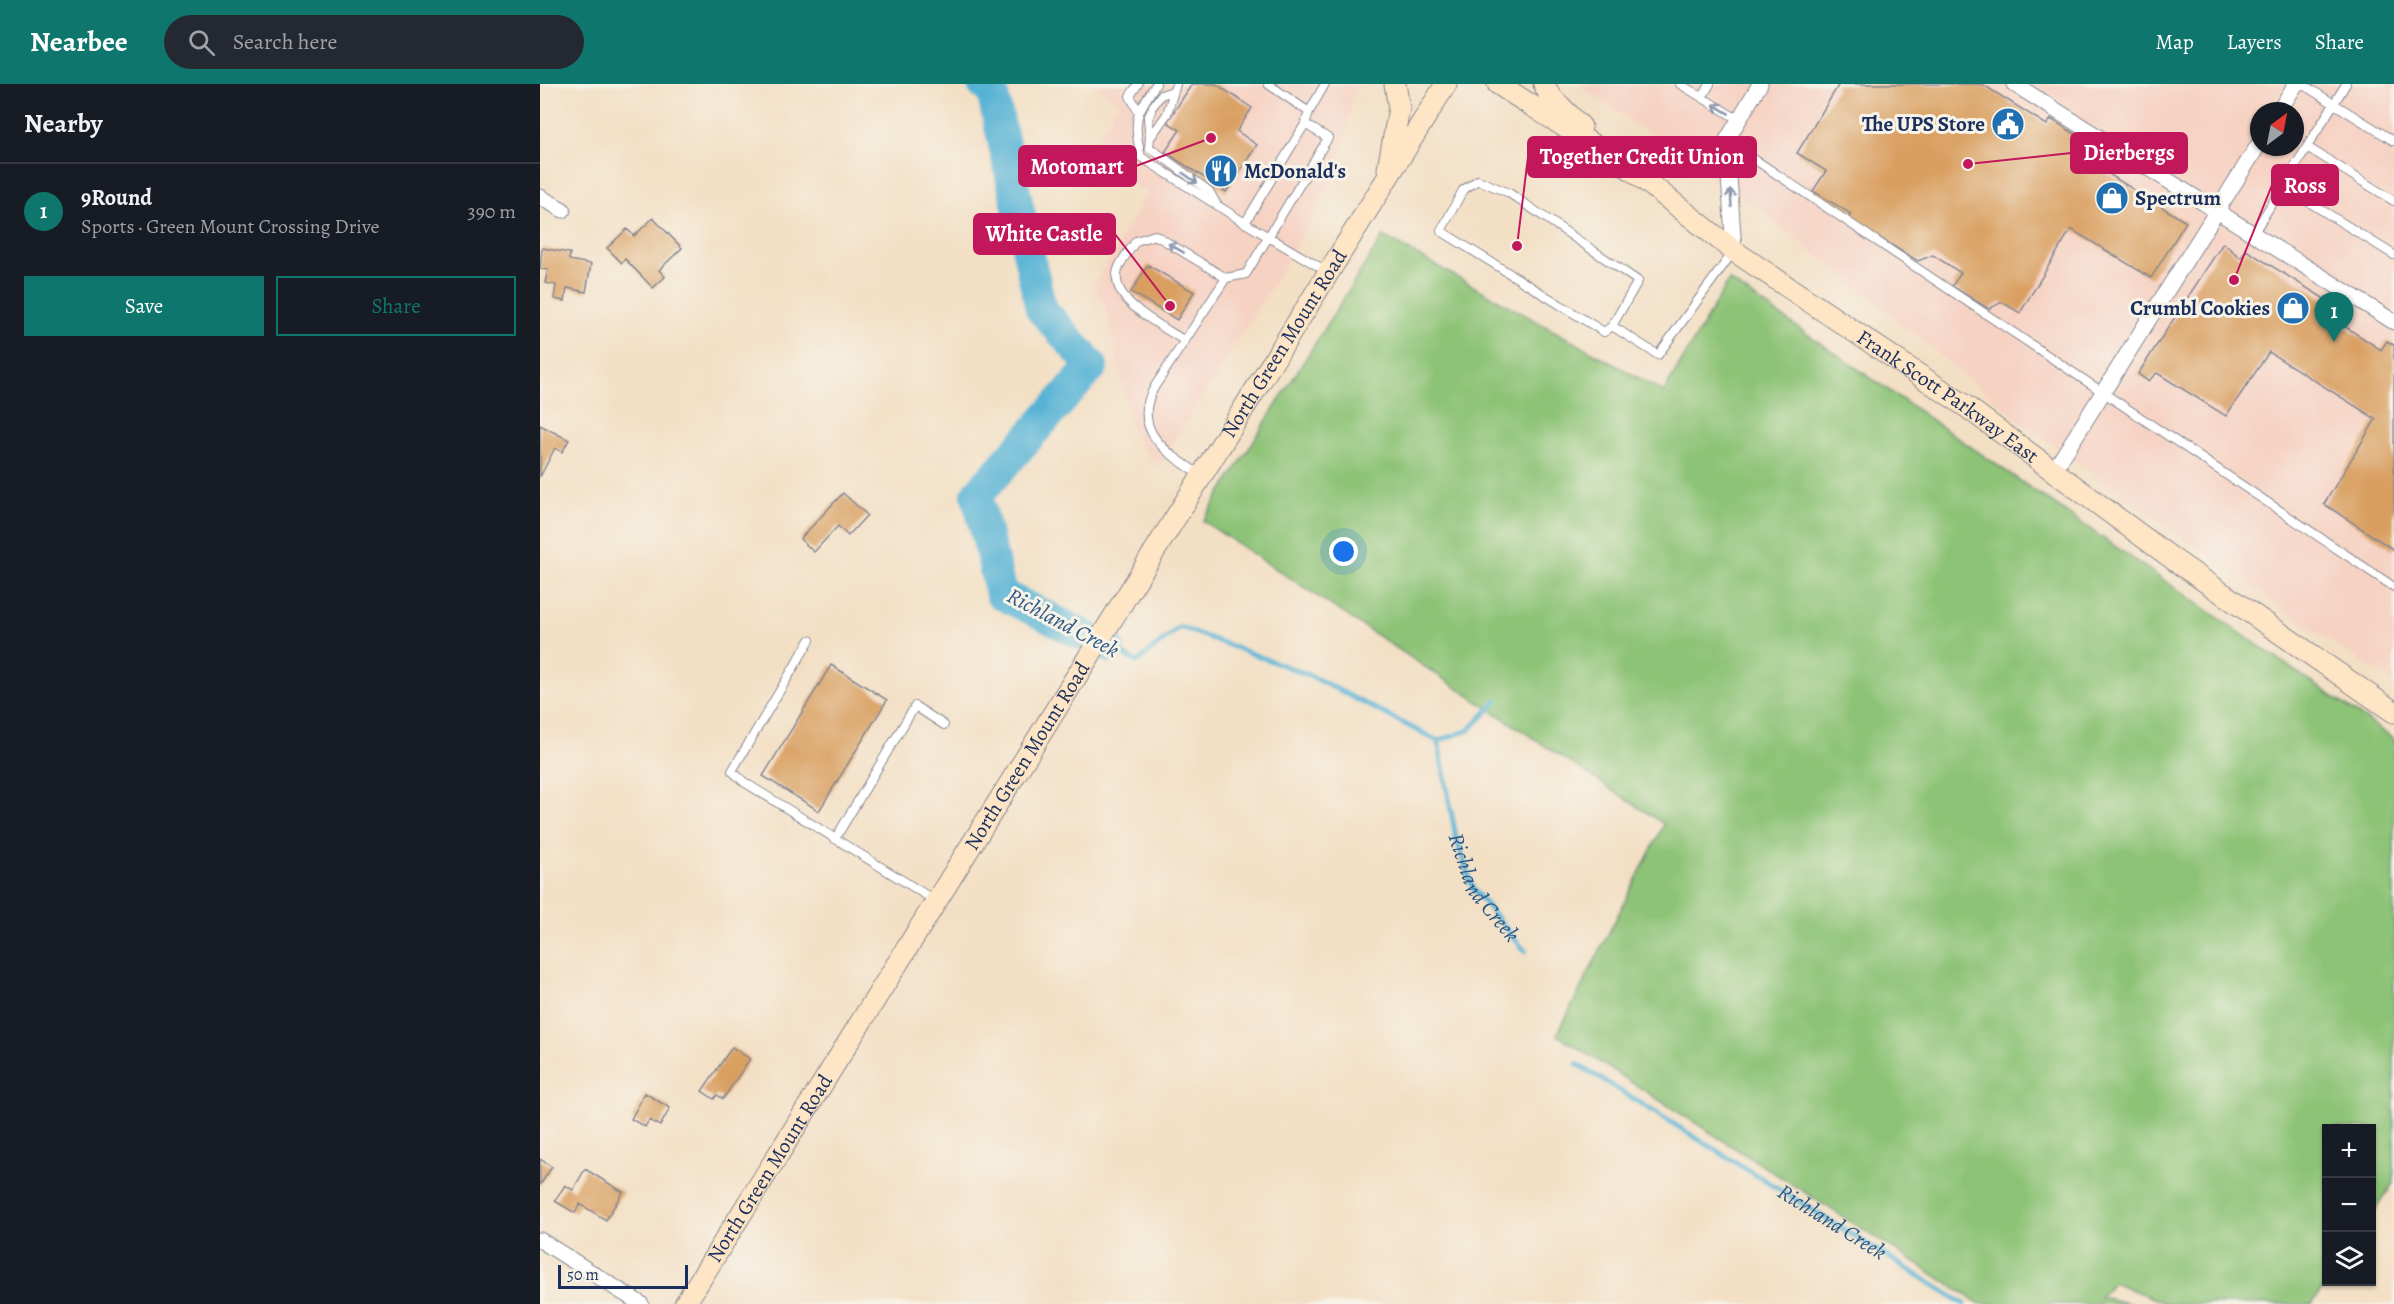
<!DOCTYPE html>
<html lang="en">
<head>
<meta charset="utf-8">
<style>
	:root { --surface:#171b24; --page:#242831; --text:#f1f3f6; --muted:#9ea1a6; --line:#363941; --accent:#0f766e }
	body { margin:0; font-family:Alegreya,serif; background:var(--page); color:var(--text) }
	.controls { position:absolute; right:18px; bottom:18px; display:grid; overflow:hidden; border-radius:0px; box-shadow:0 2px 4px #0004 }
	.controls button { width:54px; height:54px; display:grid; place-items:center; padding:0; border:0; border-bottom:2px solid var(--line); background:var(--surface); color:var(--text); font:30px sans-serif }
	.compass { position:absolute; left:1710px; top:18px; width:54px; height:54px; border-radius:50%; background:var(--surface); box-shadow:0 2px 4px #0004; rotate:32deg }
	.scale { position:absolute; left:18px; bottom:15px; width:130px; box-sizing:border-box; padding-left:6px; border:3px solid #1b2f5e; border-top:0; font-size:16px; line-height:21px; white-space:nowrap; color:#1b2f5e; -webkit-text-stroke:4px #f7f3e8; paint-order:stroke }
	.you { position:absolute; left:804px; top:468px; width:21px; height:21px; margin:-15px; border:4px solid #fff; border-radius:50%; background:#1a73e8; box-shadow:0 0 0 9px #1a73e833 }
	.badge { display:grid; place-items:center; width:39px; height:39px; border-radius:50%; background:var(--accent); color:#fff; font-size:20px; font-weight:700 }
	.pin { position:absolute; translate:-50% -50px; filter:drop-shadow(0 2px 3px #0008) }
	.pin::after { content:''; position:absolute; top:32px; width:21px; height:18px; background:inherit; clip-path:polygon(0 0,100% 0,50% 100%) }
	.list { margin:0; padding:0; list-style:none }
	h2 { display:flex; justify-content:space-between; align-items:center; height:78px; margin:0; padding:0 24px; font-size:26px }
	h2 small { font-size:20px; font-weight:400; color:var(--muted) }
	.list li { display:grid; grid-template-columns:39px 1fr auto; gap:18px; align-items:center; box-sizing:border-box; height:96px; padding:0 24px; border-top:2px solid var(--line) }
	.list b { display:block; font-size:22px; white-space:nowrap }
	.list p { margin:0; font-size:20px; white-space:nowrap; color:var(--muted) }
	.list em { font-size:20px; font-style:normal; color:var(--muted) }
	.actions { display:flex; gap:12px; padding:18px 24px }
	.actions a { flex:1; padding:14px 0; border:2px solid var(--accent); border-radius:0px; text-align:center; font-size:21px; color:var(--accent) }
	.actions .main { background:var(--accent); color:#fff }
	.icon { flex:none; width:33px; height:33px; fill:none; stroke:currentColor; stroke-width:2; stroke-linecap:round; stroke-linejoin:round }
	.map { position:relative; flex:none; width:1854px; height:1220px; overflow:hidden }
	header { display:flex; align-items:center; gap:36px; box-sizing:border-box; height:84px; padding:0 30px; background:var(--accent); color:#fff }
	header strong { font-size:28px }
	nav { display:flex; gap:33px; margin-inline-start:auto; font-size:21px }
	.search { width:420px; height:54px; background:var(--page); display:flex; align-items:center; gap:15px; box-sizing:border-box; padding:0 21px; border-radius:33px; color:var(--muted); font-size:22px }
	main { display:flex }
	aside { flex:1; background:var(--surface) }
	.map>svg:first-child { display:block }
	.built { fill:#f6d2c3; fill-rule:evenodd }
	.green { fill:#8dc376; stroke:#54796a; stroke-width:1.5 }
	.lines { fill:none; stroke-linecap:round; stroke-linejoin:round }
	.stream { stroke:#56b3d5; stroke-width:5 }
	.river { stroke:#56b3d5; stroke-width:32 }
	.building { fill:#d99f61 }
	.lane-casing { stroke:#878791; stroke-width:10 }
	.street-casing { stroke:#878791; stroke-width:17 }
	.secondary-casing { stroke:#878791; stroke-width:23 }
	.lane { stroke:#fff; stroke-width:8 }
	.street { stroke:#fff; stroke-width:15 }
	.secondary { stroke:#fde5c5; stroke-width:21 }
	.oneway { stroke:#8d97ae }
	.labels { text-anchor:middle; dominant-baseline:central; stroke-width:6; stroke-linejoin:round; paint-order:stroke }
	.poi-label { font-size:21px; font-weight:bold; fill:#1b2f5e; stroke:#f7f3e8; text-anchor:end }
	.street-label { font-size:21px; fill:#1b2f5e; stroke:#f7f3e8 }
	.water-label { font-size:22px; font-style:italic; fill:#2d5782; stroke:#f7f3e8 }
	.leader { fill:none; stroke:#c2185b; stroke-width:2 }
	.callout-dot { fill:#c2185b; stroke:#f7f3e8; stroke-width:2 }
	.callout { fill:#c2185b; stroke:#c2185b; stroke-width:2 }
	.callout-label { font-size:22px; text-anchor:middle; font-weight:bold; fill:#fff }
</style>
</head>
<body>
<header>
<strong>Nearbee</strong>
<div class="search"><svg class="icon" aria-label="search" viewBox="0 0 24 24"><circle cx="10" cy="10" r="6"/><path d="M15 15l6 6"/></svg>Search here</div>
<nav><a>Map</a><a>Layers</a><a>Share</a></nav>
</header>
<main>
<aside>
<h2>Nearby<small></small></h2>
<ul class="list">
<li><span class="badge">1</span><div><b>9Round</b><p>Sports · Green Mount Crossing Drive</p></div><em>390 m</em></li>
</ul>
<div class="actions"><a class="main">Save</a><a>Share</a></div>
</aside>
<div class="map">
<svg width="1854" height="1220" viewBox="0 0 1854 1220">
	<rect width="100%" height="100%" fill="#f7f3e8"/>
	<filter id="ink" filterUnits="userSpaceOnUse"><feTurbulence type="fractalNoise" baseFrequency=".0167" numOctaves="2"/><feDisplacementMap in="SourceGraphic" scale="12" xChannelSelector="R" yChannelSelector="G"/><feConvolveMatrix kernelMatrix="1 2 1 2 8 2 1 2 1" color-interpolation-filters="sRGB"/></filter>
	<filter id="wash" filterUnits="userSpaceOnUse"><feTurbulence type="fractalNoise" baseFrequency=".008" numOctaves="4" result="noise"/><feDisplacementMap in="SourceGraphic" scale="24" xChannelSelector="R" yChannelSelector="G"/><feGaussianBlur stdDeviation="1.35" result="paint"/><feColorMatrix in="noise" values="0 0 0 0 0 0 0 0 0 0 0 0 0 0 0 0 0 1.4 0 .05"/><feComposite in="paint" operator="in"/></filter>
	<g filter="url(#wash)">
		<rect width="100%" height="100%" fill="#f3dfc4"/>
		<path class="built" d="M551,0H816L800,82L747,178L618,383L603,367L590,341L566,223L555,200L607,110L549,69L578,18Z
			M1038,0H1854V598L1773,546L1482,339L1309,196L1212,120ZM1719,27H1755V63H1719Z"/>
		<path class="green" d="M843,152L1124,308L1189,196L1854,655V1098L1832,1131V1044H1786L1787,1198L1772,1220H1627L1573,1198L1560,1213L1593,1220H1440L1017,951L1124,740L663,437Z"/>
		<g class="lines">
			<g class="stream">
				<path d="M568,563L597,578L640,543L769,591L898,657"/>
				<path id="s1" d="M898,657L916,753L933,805L985,867"/>
				<path d="M898,657L929,646L957,617"/>
				<path id="s2" d="M1037,980L1424,1220"/>
			</g>
			<path class="river" d="M443,0L452,7L501,225L552,282L437,411L461,510L568,563"/>
		</g>
		<g id="blocks">
			<path class="building" d="M652,0H676L712,24L697,47L717,61L686,108L625,68L640,46L627,38Z
				M1295,0H1442L1507,41L1511,35L1546,57L1538,71L1646,138L1611,194L1531,145L1480,229L1462,218L1449,225L1412,202L1421,189L1393,171L1378,177L1308,135L1311,130L1273,107L1286,87L1257,69L1298,2Z
				M113,134L142,164L119,186L125,193L113,204L85,175L82,179L67,164L87,145L94,152Z
				M1683,159L1701,174L1706,166L1796,222L1789,232L1841,266L1847,257L1854,261V466L1784,420L1836,335L1729,268L1686,332L1617,289L1608,297L1598,290Z
				M2,164L30,169L29,176L51,180L46,208L27,204L25,217L14,215L16,201L5,199L8,186L0,185Z
				M608,181L654,208L637,236L591,208Z
				M0,341L29,356L22,368L15,364L0,393Z
				M303,409L327,431L308,452L298,442L274,468L260,455Z
				M291,581L347,616L279,727L223,692Z
				M192,963L210,975L183,1015L177,1011L174,1015L162,1007Z
				M105,1009L130,1024L120,1042L109,1036L105,1043L91,1035Z
				M0,1075L12,1083L0,1101Z
				M45,1085L83,1108L66,1136L40,1120L35,1129L15,1117L25,1101L33,1106Z"/>
		</g>
	</g>
	<g filter="url(#ink)">
		<use href="#blocks" fill-opacity="0" stroke="#878791" stroke-width="1.5"/>
		<g class="lines">
			<defs>
				<path id="lane" d="M598,0L590,12L598,27
					M616,0C595,32 593,35 601,73L705,139
					M636,0L627,30L610,54L609,63L669,107L677,121
					M728,0L769,28L765,40L705,139L788,188
					M1140,0L1199,36
					M1762,0L1854,57
					M1162,14L1170,0
					M613,22L621,11L633,7
					M769,28L785,0
					M610,54L608,35L611,27
					M1187,57L1854,503
					M1767,63L1854,117
					M938,96L969,109L1098,197L1072,242L1064,248L901,147L923,106Z
					M1743,102L1854,171
					M1713,150L1806,0
					M1072,242L1118,271L1193,168
					M645,257C624,243 573,219 577,190C578,179 590,166 596,157L615,151L686,194L706,190L788,54L765,40
					M661,391C628,370 589,346 615,302L686,194
					M270,556L192,687L204,698L394,816
					M295,755L375,622L404,641"/>
				<path id="street" d="M1474,0L1854,238
					M1739,27L1756,0
					M1184,61L1189,92L1194,167
					M1092,86L1159,71L1184,61L1220,0
					M0,113L23,126
					M1513,388L1719,60
					M0,1156L101,1220"/>
				<g id="secondary">
					<path id="s3" d="M958,0L1092,86L1194,167L1424,321L1637,478L1854,628"/>
					<path d="M1004,0L1010,12L1041,43"/>
					<path d="M848,85L859,24L855,0"/>
					<path id="s4" d="M145,1220L906,0"/>
				</g>
			</defs>
			<use href="#lane" class="lane-casing"/>
			<use href="#street" class="street-casing"/>
			<use href="#secondary" class="secondary-casing"/>
			<use href="#lane" class="lane"/>
			<use href="#street" class="street"/>
			<use href="#secondary" class="secondary"/>
		</g>
		<defs><path id="oneway-shaft" d="M-6 0H5M1.5-3L5.5 0L1.5 3" fill="none" stroke-width="1.6" stroke-linecap="round" stroke-linejoin="round" transform="scale(1.5)"/></defs>
		<g class="oneway">
			<use href="#oneway-shaft" transform="translate(1181 25) rotate(-149)"/>
			<use href="#oneway-shaft" transform="translate(650 94) rotate(35)"/>
			<use href="#oneway-shaft" transform="translate(1191 114) rotate(-93)"/>
			<use href="#oneway-shaft" transform="translate(636 164) rotate(-149)"/>
		</g>
	</g>
	<defs>
		<symbol id="civic-disc" viewBox="-11 -11 22 22"><circle r="9.5" fill="#1f6fb2" stroke="#f7f3e8"/><path d="M-.6-6.5H3V-4.5H.6V-3L4-1V1h2V6H-6V1h2V-1L-.6-3ZM-1.2 2.5V6h2.4V2.5Z" fill="#fff"/></symbol>
		<symbol id="restaurant-disc" viewBox="-11 -11 22 22"><circle r="9.5" fill="#1f6fb2" stroke="#f7f3e8"/><path d="M-5-6h1v4h1v-4h1v4h1v-4h1v5L-1.5 .5V6h-2V.5L-5-1ZM5-6V6H3V1.5H1.5Q1.5-4 5-6Z" fill="#fff"/></symbol>
		<symbol id="shop-disc" viewBox="-11 -11 22 22"><circle r="9.5" fill="#1f6fb2" stroke="#f7f3e8"/><path d="M-5-2.5h2.3a2.7 3.5 0 0 1 5.4 0H5L5.5 6h-11ZM-1.5-2.5h3a1.5 2.3 0 0 0-3 0Z" fill="#fff"/></symbol>
	</defs>
	<g fill-rule="evenodd">
		<use href="#civic-disc" x="1449" y="21" width="38" height="38"/>
		<use href="#restaurant-disc" x="662" y="68" width="38" height="38"/>
		<use href="#shop-disc" x="1553" y="95" width="38" height="38"/>
		<use href="#shop-disc" x="1734" y="205" width="38" height="38"/>
	</g>
	<g class="labels">
		<g class="poi-label">
			<text x="1445" y="40">The UPS Store</text>
			<text x="704" y="87" text-anchor="start">McDonald's</text>
			<text x="1595" y="114" text-anchor="start">Spectrum</text>
			<text x="1730" y="224">Crumbl Cookies</text>
		</g>
		<g class="street-label">
			<text stroke="none"><textPath href="#s4" startOffset="1132">North Green Mount Road</textPath></text>
			<text stroke="none"><textPath href="#s3" startOffset="548">Frank Scott Parkway East</textPath></text>
			<text stroke="none"><textPath href="#s4" startOffset="646">North Green Mount Road</textPath></text>
			<text stroke="none"><textPath href="#s4" startOffset="160">North Green Mount Road</textPath></text>
		</g>
		<g class="water-label">
			<text transform="translate(523 539) rotate(28)">Richland Creek</text>
			<text stroke="none"><textPath href="#s1" startOffset="156">Richland Creek</textPath></text>
			<text stroke="none"><textPath href="#s2" startOffset="300">Richland Creek</textPath></text>
		</g>
	</g>
	<path class="leader" d="M1428 80L1531 69M977 162L988 73M671 54L596 82M1694 196L1732 101M630 222L575 150"/>
	<g class="callout-dot">
		<circle cx="1428" cy="80" r="6"/>
		<circle cx="977" cy="162" r="6"/>
		<circle cx="671" cy="54" r="6"/>
		<circle cx="1694" cy="196" r="6"/>
		<circle cx="630" cy="222" r="6"/>
	</g>
	<g class="callout">
		<rect x="1531" y="49" width="116" height="40" rx="6"/>
		<rect x="988" y="53" width="228" height="40" rx="6"/>
		<rect x="479" y="62" width="117" height="40" rx="6"/>
		<rect x="1732" y="81" width="66" height="40" rx="6"/>
		<rect x="434" y="130" width="141" height="40" rx="6"/>
	</g>
	<g class="callout-label">
		<text x="1589" y="76">Dierbergs</text>
		<text x="1102" y="80">Together Credit Union</text>
		<text x="537" y="90">Motomart</text>
		<text x="1765" y="109">Ross</text>
		<text x="504" y="157">White Castle</text>
	</g>
</svg>
<div class="controls">
<button>+</button>
<button>−</button>
<button><svg class="icon" aria-label="layers" viewBox="0 0 24 24"><path d="M12 4l9 5-9 5-9-5zM3 14l9 5 9-5"/></svg></button>
</div>
<svg class="compass" viewBox="-18 -18 36 36"><path d="M0-13l5 13h-10z" fill="#e53935"/><path d="M0 13l5-13h-10z" fill="#9ea1a6"/></svg>
<div class="scale">50 m</div>
<div class="you"></div>
<div class="pin badge" style="left:1794px;top:258px">1</div>
</div>
</main>
</body>
</html>
